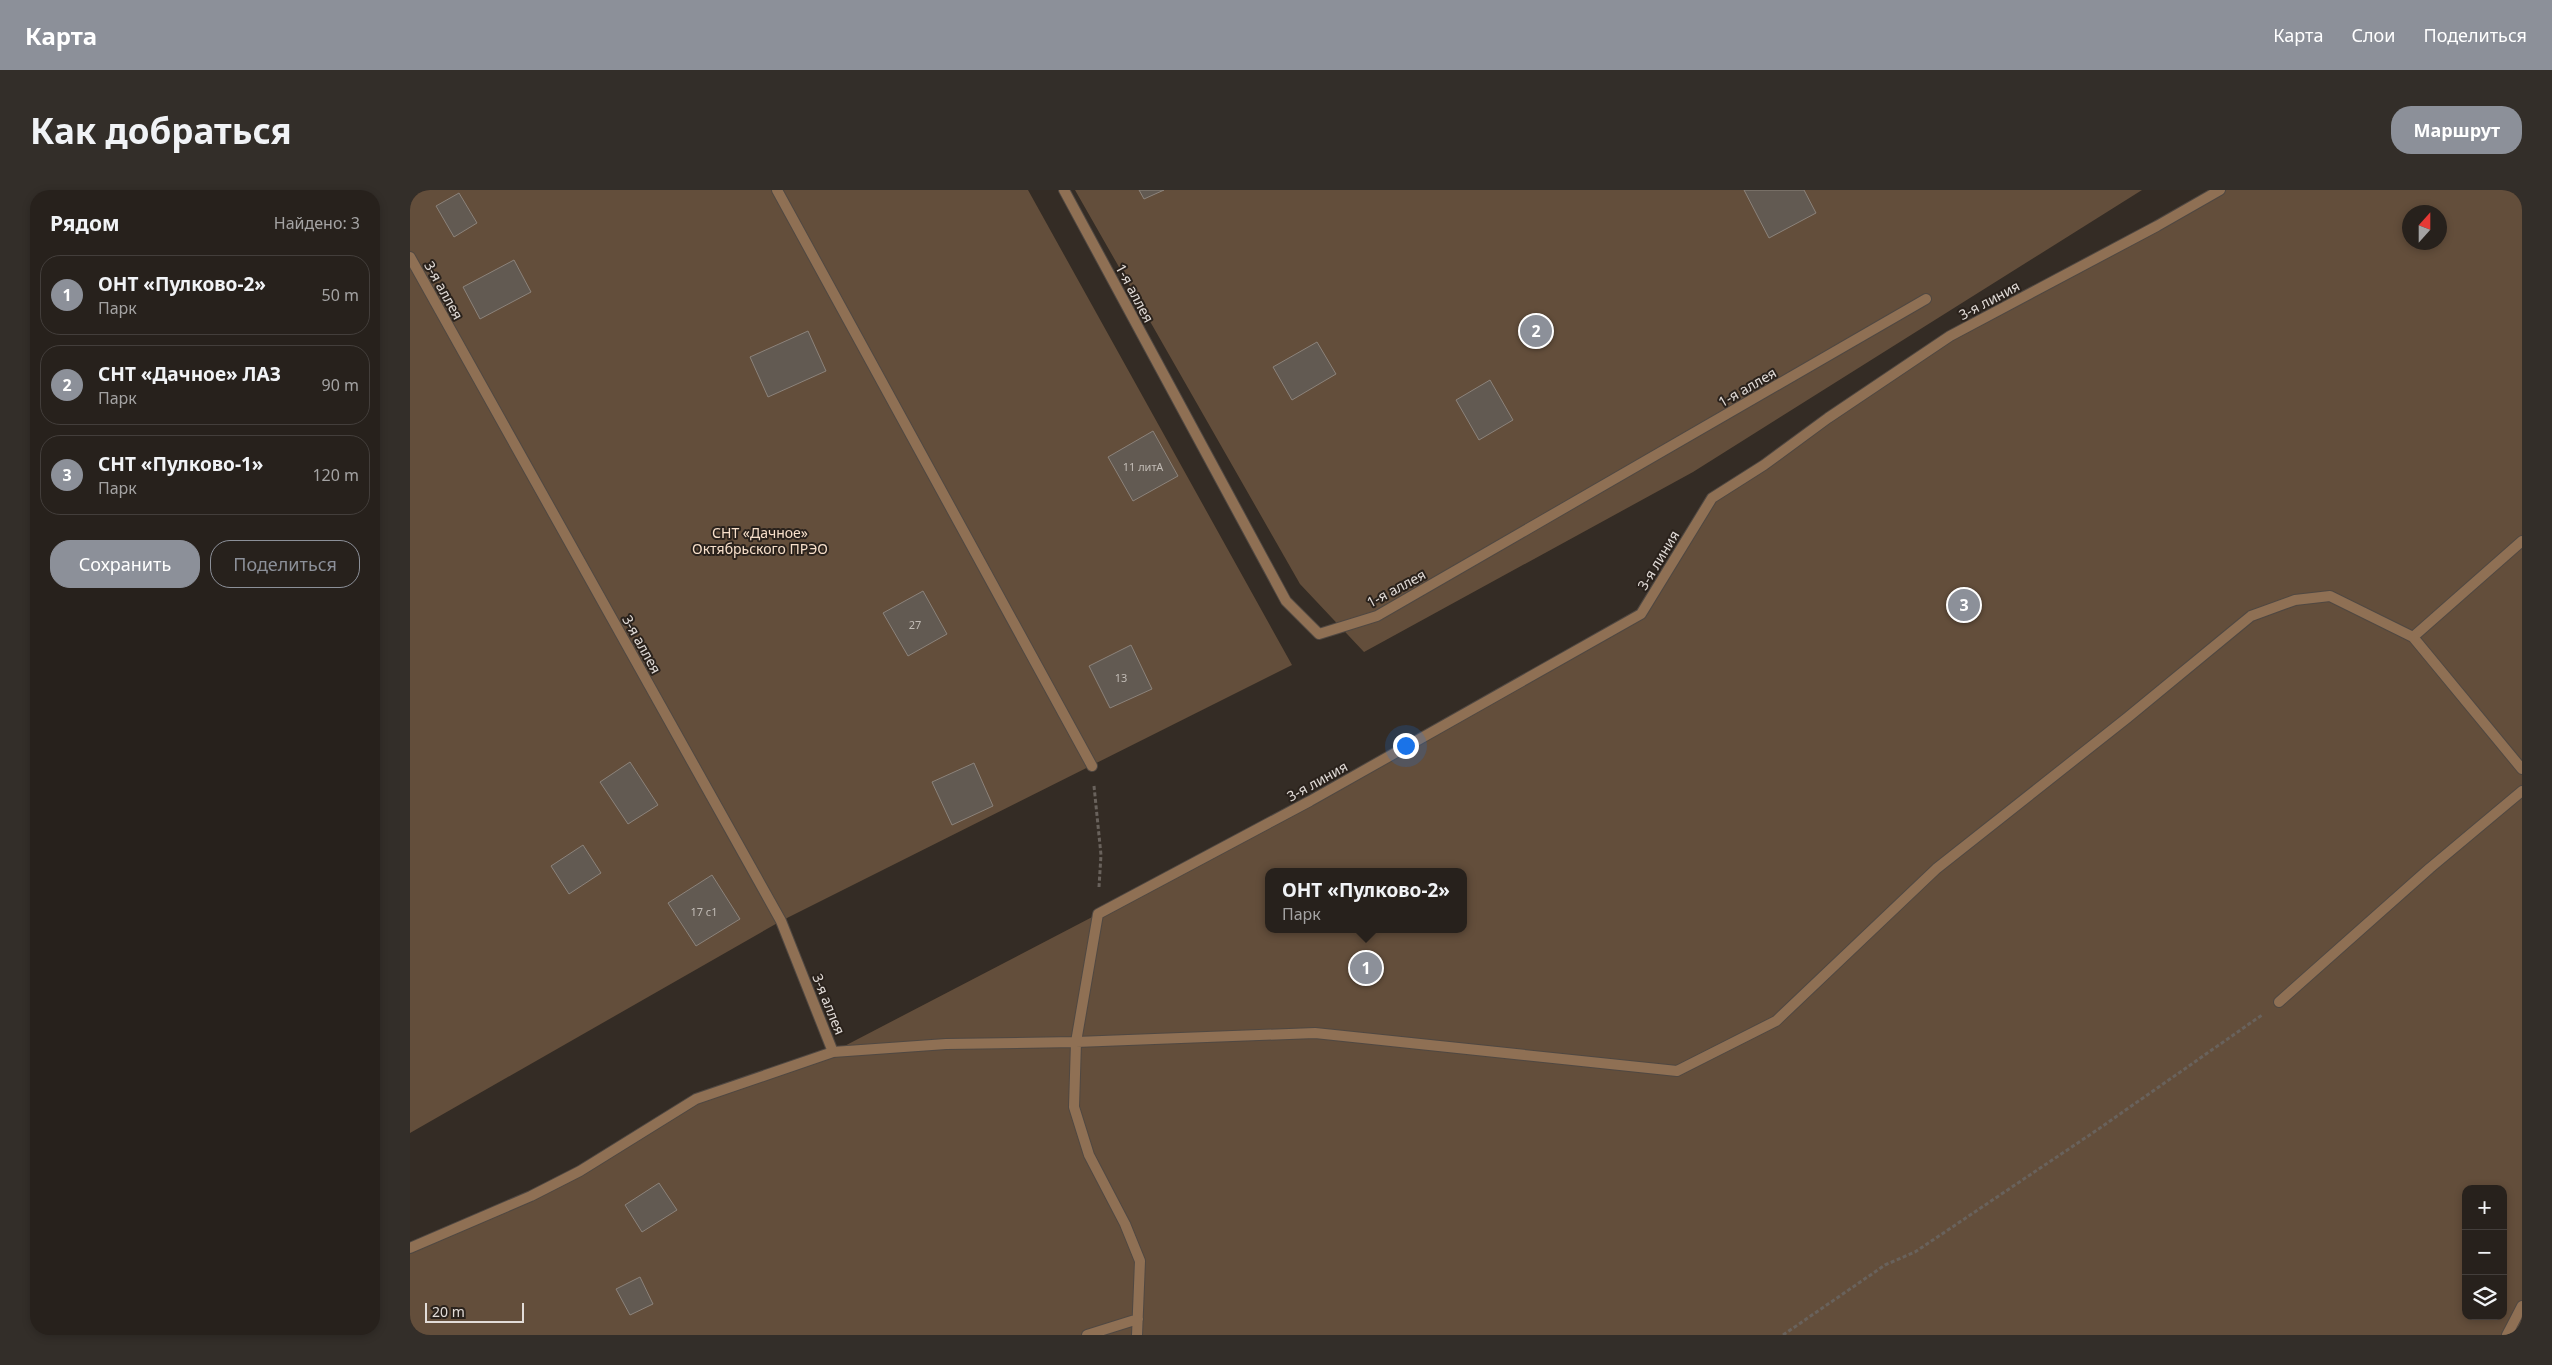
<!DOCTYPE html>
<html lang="ru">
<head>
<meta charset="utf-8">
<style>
	:root { --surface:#27211c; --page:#332e29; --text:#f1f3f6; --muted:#a4a3a3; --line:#433e3b; --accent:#8c9099 }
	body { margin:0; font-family:"Noto Sans",sans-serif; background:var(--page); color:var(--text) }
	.controls { position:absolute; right:15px; bottom:15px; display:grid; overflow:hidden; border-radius:10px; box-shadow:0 2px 8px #0003 }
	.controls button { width:45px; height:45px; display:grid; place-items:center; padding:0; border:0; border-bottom:1px solid var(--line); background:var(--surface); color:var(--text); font:25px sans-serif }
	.compass { position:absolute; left:1992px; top:15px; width:45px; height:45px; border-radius:50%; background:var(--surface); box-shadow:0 2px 8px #0003; rotate:21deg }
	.scale { position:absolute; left:15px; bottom:12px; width:99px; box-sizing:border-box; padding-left:5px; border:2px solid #e2dcd8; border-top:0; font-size:14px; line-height:18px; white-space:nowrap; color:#e2dcd8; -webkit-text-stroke:4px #2a221c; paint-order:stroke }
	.you { position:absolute; left:995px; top:555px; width:18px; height:18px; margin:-12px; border:4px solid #fff; border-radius:50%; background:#1a73e8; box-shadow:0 0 0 8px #1a73e833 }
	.badge { display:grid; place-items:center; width:32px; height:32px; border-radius:50%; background:var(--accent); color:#fff; font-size:16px; font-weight:700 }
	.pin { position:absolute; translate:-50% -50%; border:2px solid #fff; box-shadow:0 1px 5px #0006 }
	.popup { position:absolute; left:855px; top:678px; width:202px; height:65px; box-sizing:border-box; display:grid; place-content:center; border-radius:10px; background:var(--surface); filter:drop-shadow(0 1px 4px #0005); font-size:16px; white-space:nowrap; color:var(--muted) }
	.popup b { font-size:19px; color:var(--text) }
	.popup::after { content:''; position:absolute; left:50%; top:100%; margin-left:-10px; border:10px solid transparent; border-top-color:var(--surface) }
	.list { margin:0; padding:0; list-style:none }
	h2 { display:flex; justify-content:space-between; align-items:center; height:65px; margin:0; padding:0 20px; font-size:21px }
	h2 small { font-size:16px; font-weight:400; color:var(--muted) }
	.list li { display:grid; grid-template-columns:32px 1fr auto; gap:15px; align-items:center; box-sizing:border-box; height:80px; margin:0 10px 10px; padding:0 10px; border:1px solid var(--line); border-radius:20px }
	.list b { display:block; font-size:19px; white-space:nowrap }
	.list p { margin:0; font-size:16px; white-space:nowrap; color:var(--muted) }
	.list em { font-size:16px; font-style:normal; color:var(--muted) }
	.actions { display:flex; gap:10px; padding:15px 20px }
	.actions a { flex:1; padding:11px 0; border:1px solid var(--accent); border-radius:20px; text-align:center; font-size:18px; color:var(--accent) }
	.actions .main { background:var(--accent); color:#fff }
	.icon { flex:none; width:28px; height:28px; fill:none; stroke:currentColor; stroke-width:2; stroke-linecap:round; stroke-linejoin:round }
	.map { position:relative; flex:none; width:2112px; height:1145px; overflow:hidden; border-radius:20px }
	header { display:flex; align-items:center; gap:30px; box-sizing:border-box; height:70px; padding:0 25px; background:var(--accent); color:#fff }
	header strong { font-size:24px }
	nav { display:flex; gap:28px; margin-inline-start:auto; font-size:18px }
	.intro { display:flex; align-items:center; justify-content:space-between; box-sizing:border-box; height:120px; padding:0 30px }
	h1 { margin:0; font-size:35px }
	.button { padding:12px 22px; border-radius:20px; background:var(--accent); color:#fff; font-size:18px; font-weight:700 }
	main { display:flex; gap:30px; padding:0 30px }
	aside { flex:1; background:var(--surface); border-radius:20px; box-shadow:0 2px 8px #0003 }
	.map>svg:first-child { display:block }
	.green { fill:#634e3b; fill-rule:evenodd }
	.building { fill:#625a52; stroke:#8c837b }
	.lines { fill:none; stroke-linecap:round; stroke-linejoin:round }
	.service-casing { stroke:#504842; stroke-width:12 }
	.minor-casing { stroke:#504842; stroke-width:12 }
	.path { stroke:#69625c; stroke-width:3; stroke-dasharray:4 2.5; stroke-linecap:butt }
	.service { stroke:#8f7054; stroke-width:10 }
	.minor { stroke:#8f7054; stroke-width:10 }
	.labels { text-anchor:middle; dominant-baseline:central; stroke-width:4; stroke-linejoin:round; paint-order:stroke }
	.number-label { font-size:11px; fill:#c2bcb6 }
	.street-label { font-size:14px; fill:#e2dcd8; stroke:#2a221c }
	.park-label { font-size:14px; fill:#f7dfca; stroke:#2a221c }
</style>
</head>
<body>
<header>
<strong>Карта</strong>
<nav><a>Карта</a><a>Слои</a><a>Поделиться</a></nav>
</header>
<div class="intro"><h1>Как добраться</h1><a class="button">Маршрут</a></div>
<main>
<aside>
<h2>Рядом<small>Найдено: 3</small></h2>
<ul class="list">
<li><span class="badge">1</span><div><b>ОНТ «Пулково-2»</b><p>Парк</p></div><em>50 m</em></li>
<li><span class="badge">2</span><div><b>СНТ «Дачное» ЛАЗ</b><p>Парк</p></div><em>90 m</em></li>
<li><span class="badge">3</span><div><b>СНТ «Пулково-1»</b><p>Парк</p></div><em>120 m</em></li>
</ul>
<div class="actions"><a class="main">Сохранить</a><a>Поделиться</a></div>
</aside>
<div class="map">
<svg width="2112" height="1145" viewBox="0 0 2112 1145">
	<rect width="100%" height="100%" fill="#342c25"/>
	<path class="green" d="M0,0H618L882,475L371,731L0,943Z
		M665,0H1732L1283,282L954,462L890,394Z
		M1812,0H2112V1145H0V1058L121,1006L286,909L423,862L688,724L1231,425L1302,308L1540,146ZM2000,22H2030V52H2000ZM858,682H1054V739H858ZM2056,999H2093V1126H2056Z"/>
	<path class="building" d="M729,0H754L734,9Z
		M1334,0H1394L1406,23L1359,48Z
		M49,3L67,33L44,47L26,16Z
		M104,70L121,102L70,129L53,97Z
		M398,141L416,181L358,207L340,167Z
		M907,152L926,184L882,210L863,177Z
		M1080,190L1103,230L1069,250L1046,210Z
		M743,241L768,286L723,311L698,267Z
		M513,401L537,444L498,466L473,423Z
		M721,455L742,499L700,518L679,476Z
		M220,572L248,615L218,634L190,592Z
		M564,573L583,616L542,635L522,592Z
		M173,655L191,683L159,704L141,676Z
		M302,685L330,729L286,756L258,713Z
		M249,993L267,1020L232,1042L215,1015Z
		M230,1087L243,1114L220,1125L206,1099Z"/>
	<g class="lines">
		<defs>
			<path id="service" d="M367,0L682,576
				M654,0L876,411L909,444L967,426L1516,109
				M0,67L371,731L423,862
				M2003,447L2112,351
				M1869,812L2020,678L2112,601
				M0,1058L121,1006L170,981L286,909L423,862L536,854L666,852L905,843L1267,881L1366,831L1526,679L1717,528L1841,426L1885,410L1920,406L2003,447L2112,579
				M677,1145L728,1129
				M727,1145L730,1071L715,1034L679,965L664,917L666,852L688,724L900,611L1231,424L1302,308L1354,275L1418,228L1540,146L1747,36L1810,0"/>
			<path id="minor" d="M2097,1145L2112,1116"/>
		</defs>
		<use href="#service" class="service-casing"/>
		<use href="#minor" class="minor-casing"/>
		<path class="path" d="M684,596L691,665L689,697
			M1373,1145L1475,1075L1505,1062L1687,940L1852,825"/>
		<use href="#service" class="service"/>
		<use href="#minor" class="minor"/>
	</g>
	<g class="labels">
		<g class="number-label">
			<text x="733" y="276">11 литА</text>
			<text x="505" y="434">27</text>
			<text x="711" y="487">13</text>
			<text x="294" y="721">17 с1</text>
		</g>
		<g class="street-label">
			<text transform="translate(34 100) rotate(61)">3-я аллея</text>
			<text transform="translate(725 103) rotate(62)">1-я аллея</text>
			<text transform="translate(1579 110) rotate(-28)">3-я линия</text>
			<text transform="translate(1337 197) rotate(-30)">1-я аллея</text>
			<text transform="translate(1248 370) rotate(-59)">3-я линия</text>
			<text transform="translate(986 398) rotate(-28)">1-я аллея</text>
			<text transform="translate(232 454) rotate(61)">3-я аллея</text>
			<text transform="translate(907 591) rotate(-29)">3-я линия</text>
			<text transform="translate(419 814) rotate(68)">3-я аллея</text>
		</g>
		<g class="park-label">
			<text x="350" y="342">СНТ «Дачное»<tspan x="350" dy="16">Октябрьского ПРЭО</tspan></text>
		</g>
	</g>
</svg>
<div class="controls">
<button>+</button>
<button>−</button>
<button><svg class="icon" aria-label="layers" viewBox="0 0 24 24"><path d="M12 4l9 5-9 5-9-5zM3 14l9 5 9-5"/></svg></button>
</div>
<svg class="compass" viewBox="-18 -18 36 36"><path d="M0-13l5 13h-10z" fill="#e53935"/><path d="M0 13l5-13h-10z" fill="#a4a3a3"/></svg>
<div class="scale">20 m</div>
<div class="you"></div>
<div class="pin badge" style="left:956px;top:778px">1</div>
<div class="popup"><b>ОНТ «Пулково-2»</b>Парк</div>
<div class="pin badge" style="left:1126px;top:141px">2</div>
<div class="pin badge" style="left:1554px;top:415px">3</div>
</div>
</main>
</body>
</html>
